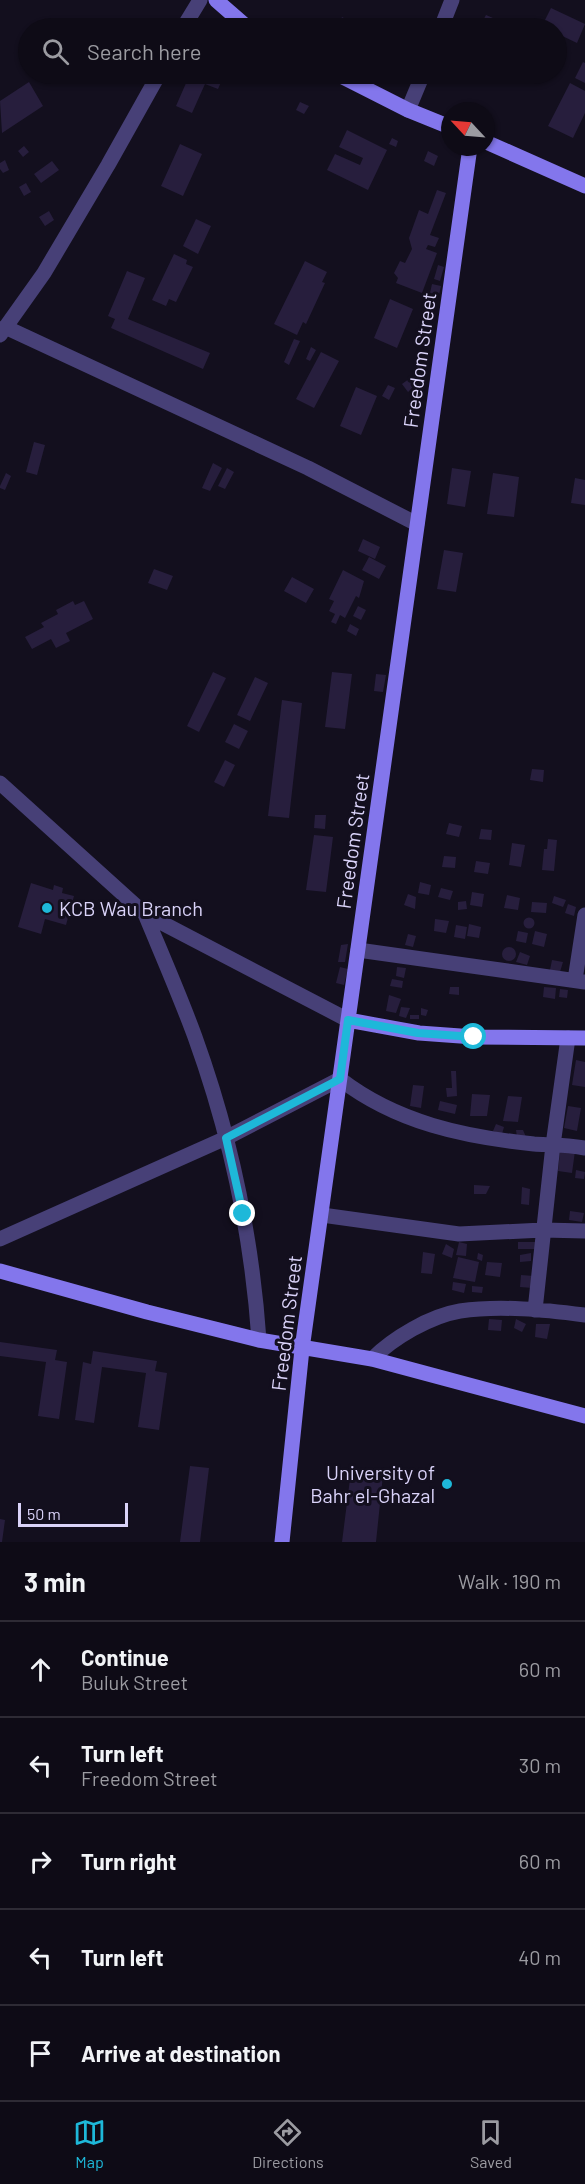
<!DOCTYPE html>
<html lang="en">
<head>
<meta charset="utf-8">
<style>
	:root { --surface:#0e0b16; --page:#1c1923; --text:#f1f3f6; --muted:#9b9ba1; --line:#2e2b35; --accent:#1eb8d9 }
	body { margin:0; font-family:Barlow,sans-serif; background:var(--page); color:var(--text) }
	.compass { position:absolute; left:441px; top:102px; width:54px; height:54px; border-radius:50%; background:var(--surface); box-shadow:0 2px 4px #0004; rotate:296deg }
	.scale { position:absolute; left:18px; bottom:15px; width:110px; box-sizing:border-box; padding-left:6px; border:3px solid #dad3f9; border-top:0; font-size:16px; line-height:21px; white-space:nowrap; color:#dad3f9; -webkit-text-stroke:4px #130f1e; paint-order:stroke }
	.stop { position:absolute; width:18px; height:18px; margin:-14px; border:4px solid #1eb8d9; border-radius:50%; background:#fff }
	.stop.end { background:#1eb8d9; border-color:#fff; box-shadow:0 2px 6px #0008 }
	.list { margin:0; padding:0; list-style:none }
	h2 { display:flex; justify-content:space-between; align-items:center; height:78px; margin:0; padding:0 24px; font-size:26px }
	h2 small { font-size:20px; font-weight:400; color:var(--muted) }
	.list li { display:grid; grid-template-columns:39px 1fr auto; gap:18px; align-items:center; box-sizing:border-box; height:96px; padding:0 24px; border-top:2px solid var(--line) }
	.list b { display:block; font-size:22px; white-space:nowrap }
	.list p { margin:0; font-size:20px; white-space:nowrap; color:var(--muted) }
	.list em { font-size:20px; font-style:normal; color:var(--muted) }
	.icon { flex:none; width:33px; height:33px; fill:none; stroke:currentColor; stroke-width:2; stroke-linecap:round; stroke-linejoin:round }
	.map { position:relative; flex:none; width:585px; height:1542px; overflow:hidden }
	.search { position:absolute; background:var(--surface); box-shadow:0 2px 4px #0004; left:18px; right:18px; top:18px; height:66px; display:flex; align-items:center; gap:15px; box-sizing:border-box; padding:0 21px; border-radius:33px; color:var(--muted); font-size:22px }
	.sheet { height:558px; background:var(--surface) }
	nav { display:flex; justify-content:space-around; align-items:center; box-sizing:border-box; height:84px; border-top:2px solid var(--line); background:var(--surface); font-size:16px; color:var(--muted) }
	nav a { display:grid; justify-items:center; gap:3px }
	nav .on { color:var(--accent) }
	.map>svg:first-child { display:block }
	.building { fill:#271e3d }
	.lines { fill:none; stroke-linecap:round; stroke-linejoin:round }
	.street { stroke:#474077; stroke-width:15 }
	.secondary { stroke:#8376ec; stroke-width:15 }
	.route { stroke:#1eb8d9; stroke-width:8 }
	.poi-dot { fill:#1eb8d9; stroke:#130f1e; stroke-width:2 }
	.labels { text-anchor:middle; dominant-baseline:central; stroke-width:6; stroke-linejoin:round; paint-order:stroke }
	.street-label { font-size:20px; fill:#dad3f9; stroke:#130f1e }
	.poi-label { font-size:20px; fill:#dad3f9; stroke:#130f1e; text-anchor:start }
</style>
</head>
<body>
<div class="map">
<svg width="585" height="1542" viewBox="0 0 585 1542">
	<rect width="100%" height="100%" fill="#130f1e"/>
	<path class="building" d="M551,8L585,24L577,43L556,33V28H547L542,26Z
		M486,15L507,24L505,28H479Z
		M342,17L352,22L348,28H337Z
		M583,62L585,63V83L575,78Z
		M190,74H208L222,80L218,89L205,84L192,113L176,106Z
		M29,82L43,106L2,133L0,101Z
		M570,83L585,91V113L573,138L548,126Z
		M300,102L309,106L304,114L296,110Z
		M347,130L387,150L368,190L327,170L335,154L360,165L363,158L339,147Z
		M392,138L398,141L396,147L389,144Z
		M180,144L202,154L183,196L161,186Z
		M24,146L29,152L23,157L18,151Z
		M428,151L438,156L434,166L424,161Z
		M5,160L9,170L3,173L0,169V163Z
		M52,161L59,170L41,183L34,174Z
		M26,183L31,192L24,196L19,187Z
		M437,190L446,193L430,235L439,238L435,247L428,245L426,249L437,253L422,293L396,283L398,278L394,273L400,261L405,263L412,249L409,238L419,210L428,214Z
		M49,211L54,220L45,226L39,217Z
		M196,219L211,226L198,254L183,246Z
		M174,254L187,260L186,264L193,267L176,302L169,299L166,306L152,300Z
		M305,261L327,272L322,282L325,283L306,324L303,322L297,335L274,324Z
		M438,265L444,267L440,281L434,279Z
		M127,271L145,278L128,319L210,353L203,369L111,328L115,319L108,316Z
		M432,284L441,286L439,295L430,293Z
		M390,299L413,309L397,348L374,338Z
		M294,339L300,341L289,365L284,362Z
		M311,347L316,350L310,361L306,359Z
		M321,352L339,361L314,408L296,399Z
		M413,376L418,383L408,392L402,384Z
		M388,385L395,388L389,400L382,396Z
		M356,387L377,396L361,435L340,426Z
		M34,442L45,445L37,475L26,472Z
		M213,463L222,468L210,491L202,488Z
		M227,468L234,472L225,489L218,486Z
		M452,468L471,471L465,507L447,504Z
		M6,473L11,476L5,490L0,488V486Z
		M493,473L519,477L514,517L487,514Z
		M575,478L585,480V505L571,503Z
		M363,539L380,547L375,559L358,551Z
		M444,550L463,553L456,592L437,589Z
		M369,557L386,566L379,579L362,570Z
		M154,569L173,576L167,590L148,583Z
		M343,570L364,581L359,598L356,596L345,618L340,615L336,624L331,622L335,614L329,611L334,601L329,599Z
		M292,577L314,589L306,603L284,591Z
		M73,601L75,605L84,601L93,619L66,633L70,641L56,648L51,639L32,649L25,637L44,627L41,623L58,614L56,610Z
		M358,606L366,610L361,620L353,616Z
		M350,624L359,629L356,636L347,631Z
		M213,672L226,678L199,732L187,726Z
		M332,672L352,674L345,729L325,727Z
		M376,674L386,675L383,692L374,691Z
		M255,677L268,683L250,721L237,715Z
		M282,700L302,703L289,818L268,816Z
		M234,724L248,731L239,749L225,742Z
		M225,760L235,765L224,787L214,782Z
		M532,769L544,770L543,782L530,780Z
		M315,815H326L325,829L314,828Z
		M449,823L462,826L459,837L446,834Z
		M481,829L492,830L491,840L479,839Z
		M314,835L333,837L326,892L306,890Z
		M548,839L557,840L554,871L542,870L544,849H547Z
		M512,843L525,845L521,867L509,865Z
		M444,856L456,857L455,868L442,867Z
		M476,861L490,863L488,874L474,872Z
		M420,882L431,885L429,895L418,893Z
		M31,883L53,890L54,885L63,888L62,893L74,896L66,925L45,919L41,934L18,927Z
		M441,888L453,891L450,900L438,897Z
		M472,892L484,894L482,907L470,905Z
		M408,894L416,897L415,909L404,905Z
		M507,895L520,898L518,910L504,908Z
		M554,896L566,900L563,907L552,903Z
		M466,901L467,909L458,910V902Z
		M532,902L547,903L546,913L531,912Z
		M568,904L576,907L574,916L565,913Z
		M523.5 923a5.5 5.5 0 1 1 11 0a5.5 5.5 0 1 1-11 0Z
		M435,919L449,921L446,933L434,931Z
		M469,924L481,927L479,938L467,936Z
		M456,925L467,927L465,939L454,937Z
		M518,931L528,933L526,943L516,941Z
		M535,931L547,934L544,947L532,944Z
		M408,934L416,936L413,947L405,945Z
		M348,944L345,962H338L341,945Z
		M502 954a7 7 0 1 1 14 0a7 7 0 1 1-14 0Z
		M520,952L530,956L527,965L516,962Z
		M552,960L563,962L560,972L550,970Z
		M340,967L348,969L344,985L336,983Z
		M397,967L406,968L404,978L396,976Z
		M392,979L403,981L402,988L390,986Z
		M450,987H459V995L449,994Z
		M544,987L556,988L555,999L543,997Z
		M560,989L568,990L567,998L559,997Z
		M389,995L401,999L396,1013L386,1011Z
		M401,1007L410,1008L406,1018L399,1016Z
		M421,1008L428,1010L426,1016L421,1015Z
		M410,1015H419V1019H410Z
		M576,1060L585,1062V1087L572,1085Z
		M451,1071H456L457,1096L447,1097L446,1088H452Z
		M413,1085L424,1086L421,1108L410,1106Z
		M472,1094L490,1095L487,1116H470Z
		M508,1096L522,1097L518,1122L503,1121Z
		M440,1101L457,1105L455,1114L438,1110Z
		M568,1106L581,1108L577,1131L564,1128Z
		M496,1124L504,1127L502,1134L493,1131Z
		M516,1130H523L526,1137H517Z
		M560,1151H575L572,1173L558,1171Z
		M576,1170L585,1172L584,1179L575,1178Z
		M474,1185L490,1186L486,1194H474Z
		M522,1187L530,1189L529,1205L521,1204Z
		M570,1211L584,1213L582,1222L569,1220Z
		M459,1242L467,1244L466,1256L456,1255Z
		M518,1242H535V1249H518Z
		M446,1244L454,1249L452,1258L442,1254Z
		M423,1252L435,1254L432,1274L421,1273Z
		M478,1253L483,1255L482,1261L477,1259Z
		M531,1253V1261L520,1262V1255Z
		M458,1257L479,1262L475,1282L453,1278Z
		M487,1262L502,1263L500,1277L485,1275Z
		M521,1275L534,1276L533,1288L520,1287Z
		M453,1282L466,1284L464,1293L452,1290Z
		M472,1286L483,1287L482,1293L472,1292Z
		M489,1319L502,1320L501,1331L488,1330Z
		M516,1319L526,1324L522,1332L514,1328Z
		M536,1324H550L547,1339L535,1337Z
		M0,1342L57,1350L55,1360L67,1362L59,1419L38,1416L46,1362L0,1356Z
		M93,1351L157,1361L155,1371L167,1373L159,1430L138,1427L146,1373L102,1367L94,1423L75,1420L83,1362L91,1364Z
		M190,1466L209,1468L200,1542H180Z
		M351,1471L383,1475L376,1542H342Z
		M0,1519L5,1520L2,1542H0Z"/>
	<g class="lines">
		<path class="street" d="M183,28L200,0
			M441,28L452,0
			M408,110L423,74
			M5,327L308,468L417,524
			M0,335L44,273L108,165L159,74
			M0,783L145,914L348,1020
			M145,914C162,955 180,996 195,1037C230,1134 252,1238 259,1340
			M358,950L585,982
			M575,980L585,915
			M322,1215L459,1234L543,1230L585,1231
			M0,1239L226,1138L340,1079C397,1123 465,1137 534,1144C551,1145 568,1145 585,1148
			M535,1310L553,1145L568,1038
			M372,1359C393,1338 430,1316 460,1311C501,1305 545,1310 585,1315"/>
		<path class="secondary" d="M216,0L248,28
			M337,74L408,110L450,127
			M486,142L585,186
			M348,1020L419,1033L474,1037L585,1038
			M0,1271L147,1312L259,1340L372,1359L585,1416
			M282,1542L302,1349L470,147"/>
	</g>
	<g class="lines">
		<path class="route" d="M243,1214L226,1138L340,1079L348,1020L418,1033L474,1037"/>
	</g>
	<g class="poi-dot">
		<circle cx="47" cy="908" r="6"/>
		<circle cx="447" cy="1484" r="6"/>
	</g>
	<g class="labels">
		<g class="street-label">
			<text transform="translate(419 360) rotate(-82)">Freedom Street</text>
			<text transform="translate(352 841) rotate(-82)">Freedom Street</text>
			<text transform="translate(286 1323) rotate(-83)">Freedom Street</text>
		</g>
		<g class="poi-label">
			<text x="59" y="908">KCB Wau Branch</text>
			<text x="435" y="1472" text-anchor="end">University of<tspan x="435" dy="23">Bahr el-Ghazal</tspan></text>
		</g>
	</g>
</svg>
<svg class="compass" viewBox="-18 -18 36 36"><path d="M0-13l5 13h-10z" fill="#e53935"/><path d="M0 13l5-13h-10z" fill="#9b9ba1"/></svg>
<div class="scale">50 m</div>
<div class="stop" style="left:474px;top:1037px"></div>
<div class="stop end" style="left:243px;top:1214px"></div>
<div class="search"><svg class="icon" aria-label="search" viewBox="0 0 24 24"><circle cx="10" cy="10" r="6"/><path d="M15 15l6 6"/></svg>Search here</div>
</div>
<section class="sheet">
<h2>3 min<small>Walk · 190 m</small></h2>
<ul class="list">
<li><svg class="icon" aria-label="ahead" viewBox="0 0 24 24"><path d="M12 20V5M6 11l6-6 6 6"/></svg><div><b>Continue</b><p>Buluk Street</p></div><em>60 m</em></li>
<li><svg class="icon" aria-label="left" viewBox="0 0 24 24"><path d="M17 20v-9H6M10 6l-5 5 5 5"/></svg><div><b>Turn left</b><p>Freedom Street</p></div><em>30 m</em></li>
<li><svg class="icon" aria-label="right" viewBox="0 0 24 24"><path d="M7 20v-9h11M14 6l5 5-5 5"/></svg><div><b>Turn right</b></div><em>60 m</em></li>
<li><svg class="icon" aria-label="left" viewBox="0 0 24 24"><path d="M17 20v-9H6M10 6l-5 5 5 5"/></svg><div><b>Turn left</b></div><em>40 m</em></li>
<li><svg class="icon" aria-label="arrive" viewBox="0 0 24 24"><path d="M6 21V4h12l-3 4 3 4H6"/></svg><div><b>Arrive at destination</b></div></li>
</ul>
</section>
<nav>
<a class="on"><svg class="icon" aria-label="map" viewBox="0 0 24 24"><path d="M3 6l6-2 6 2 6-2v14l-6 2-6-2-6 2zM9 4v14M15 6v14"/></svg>Map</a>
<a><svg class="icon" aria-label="directions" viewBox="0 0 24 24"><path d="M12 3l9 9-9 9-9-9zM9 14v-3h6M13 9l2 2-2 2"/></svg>Directions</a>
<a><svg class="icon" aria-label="saved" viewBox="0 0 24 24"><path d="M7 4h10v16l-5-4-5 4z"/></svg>Saved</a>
</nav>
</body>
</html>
